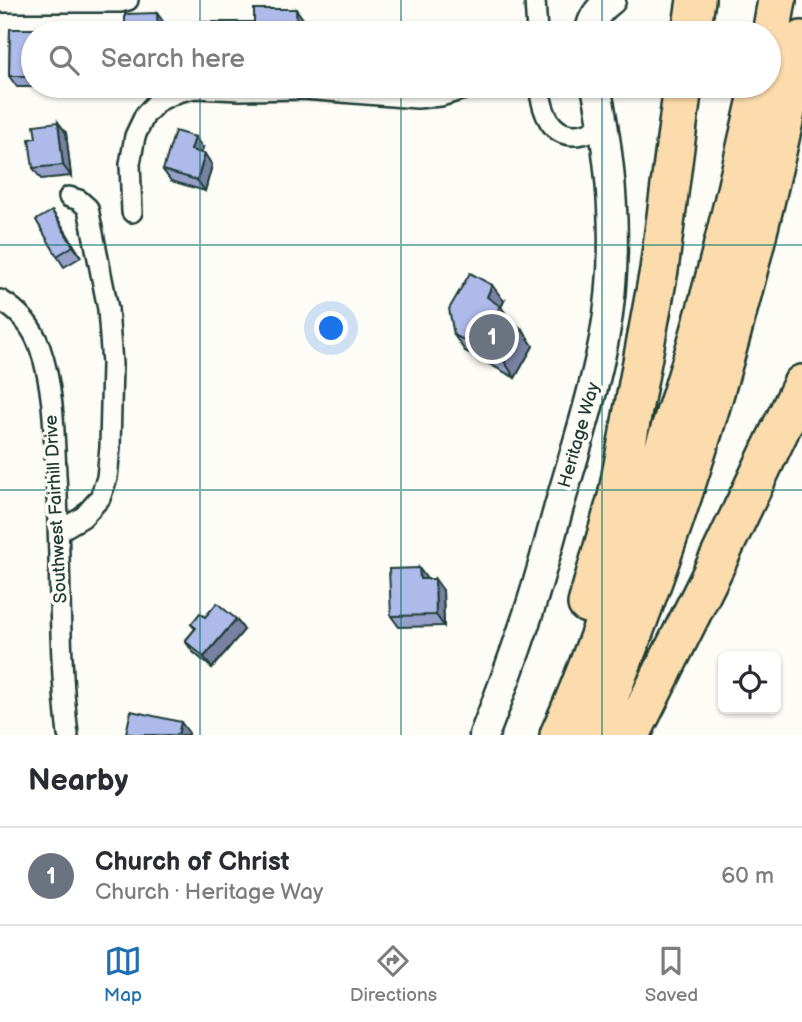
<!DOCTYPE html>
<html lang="en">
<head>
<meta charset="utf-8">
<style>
	:root { --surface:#fff; --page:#f7f7f7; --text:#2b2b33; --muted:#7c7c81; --line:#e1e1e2; --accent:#1f6fb2 }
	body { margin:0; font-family:"Balsamiq Sans",sans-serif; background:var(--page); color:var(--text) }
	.controls { position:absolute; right:21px; bottom:21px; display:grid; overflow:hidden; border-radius:10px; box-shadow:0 2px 5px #0004 }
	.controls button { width:63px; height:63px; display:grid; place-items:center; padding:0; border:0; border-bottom:2px solid var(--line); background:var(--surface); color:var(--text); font:35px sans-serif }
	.you { position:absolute; left:332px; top:329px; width:24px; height:24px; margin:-18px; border:5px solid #fff; border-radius:50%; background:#1a73e8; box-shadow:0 0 0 10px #1a73e833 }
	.badge { display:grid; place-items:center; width:46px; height:46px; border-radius:50%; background:var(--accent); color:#fff; font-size:23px; font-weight:700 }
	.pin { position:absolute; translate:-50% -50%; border:4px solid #fff; box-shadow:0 2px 7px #0006 }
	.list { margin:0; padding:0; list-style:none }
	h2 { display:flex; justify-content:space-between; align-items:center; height:91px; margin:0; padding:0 28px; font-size:30px }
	h2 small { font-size:23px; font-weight:400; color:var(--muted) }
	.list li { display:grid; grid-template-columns:46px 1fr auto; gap:21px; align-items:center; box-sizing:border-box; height:98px; padding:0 28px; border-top:2px solid var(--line) }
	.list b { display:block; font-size:26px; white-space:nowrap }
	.list p { margin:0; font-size:23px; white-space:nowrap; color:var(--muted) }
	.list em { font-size:23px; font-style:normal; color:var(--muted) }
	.icon { flex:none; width:38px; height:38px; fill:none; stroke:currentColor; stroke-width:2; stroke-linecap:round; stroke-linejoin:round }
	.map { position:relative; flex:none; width:802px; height:735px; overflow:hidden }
	.search { position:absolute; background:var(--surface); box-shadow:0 2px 5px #0004; left:21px; right:21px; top:21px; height:77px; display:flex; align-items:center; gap:18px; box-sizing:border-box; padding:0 24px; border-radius:38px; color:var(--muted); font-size:26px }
	.sheet { height:189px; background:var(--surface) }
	nav { display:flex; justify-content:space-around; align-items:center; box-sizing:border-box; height:98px; border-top:2px solid var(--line); background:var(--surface); font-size:19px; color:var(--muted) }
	nav a { display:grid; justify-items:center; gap:4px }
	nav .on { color:var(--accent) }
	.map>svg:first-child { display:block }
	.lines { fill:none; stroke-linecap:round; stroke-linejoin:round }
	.street-casing { stroke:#1f3d34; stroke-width:24 }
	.secondary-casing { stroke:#1f3d34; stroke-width:33 }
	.highway-casing { stroke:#1f3d34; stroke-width:42 }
	.street { stroke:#fdfcf7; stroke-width:19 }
	.secondary { stroke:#fdfcf7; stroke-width:28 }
	.highway { stroke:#fcdcac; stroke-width:37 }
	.wall { fill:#96a0c9; stroke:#1f3d34; stroke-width:2 }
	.shaded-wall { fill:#7a82a4; stroke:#1f3d34; stroke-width:2 }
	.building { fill:#aebaea; stroke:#1f3d34; stroke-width:2 }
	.grid { fill:none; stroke:#0f766e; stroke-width:2; stroke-opacity:0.55 }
	.labels { text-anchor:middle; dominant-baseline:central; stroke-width:7; stroke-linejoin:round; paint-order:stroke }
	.street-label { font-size:18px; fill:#1f3d34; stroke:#fdfcf7 }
</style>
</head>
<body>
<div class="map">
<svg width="802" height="735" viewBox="0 0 802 735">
	<rect width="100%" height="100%" fill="#fdfcf7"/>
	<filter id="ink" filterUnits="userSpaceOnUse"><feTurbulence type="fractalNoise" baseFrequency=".0143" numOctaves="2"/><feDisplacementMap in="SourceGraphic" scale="14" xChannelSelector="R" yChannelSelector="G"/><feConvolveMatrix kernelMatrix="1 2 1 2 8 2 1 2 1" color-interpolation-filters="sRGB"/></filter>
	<g filter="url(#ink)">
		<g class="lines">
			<defs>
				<path id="street" d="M535,0L537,33
					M0,2H120L128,0
					M539,86C542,110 550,141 583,134C590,133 597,127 604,124
					M132,212L130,164L135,136L145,115L158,101L178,92L195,88L240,90L303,89L417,98L441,96L474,86
					M0,300C19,311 33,327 40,348C54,388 54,432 56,474C61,561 58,649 68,735
					M59,531L83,517L100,498L107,478L110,447L112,364L108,309L88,208L79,200L69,197"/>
				<path id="secondary" d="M590,33C591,19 600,8 611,0
					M484,735C499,697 513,659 526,620C539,582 549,542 560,503C576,448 593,395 604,339C620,255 613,169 596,86"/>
				<path id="highway" d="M691,33L696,0
					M769,46L777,0
					M587,604L617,497L659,270L683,86
					M559,735C588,671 611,603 634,536C654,478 674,419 692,359C719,269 739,177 760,86
					M594,735C628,650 661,563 689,476C736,333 770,187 802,40
					M631,735L707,583L802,384"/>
			</defs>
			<use href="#street" class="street-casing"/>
			<use href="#secondary" class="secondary-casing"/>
			<use href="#highway" class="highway-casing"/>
			<use href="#street" class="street"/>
			<use href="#secondary" class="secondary"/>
			<use href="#highway" class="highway"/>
		</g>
		<path class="wall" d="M10,29H49L52,33H33V86H43V87H17L9,76Z
			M58,122L66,133L71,176L41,179L33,168L36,138Z
			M203,148L201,153L212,165L205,191L171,181L163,170Z
			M52,211L81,257L64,267L57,256Z
			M504,301L501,307L511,321L522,329L533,346L515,378L465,351L454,335Z
			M427,579L443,590L444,626L399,627L391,616Z
			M205,617L236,619L244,630L212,668L193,652L185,641L195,629L191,624Z"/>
		<path class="shaded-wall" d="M296,9L304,20V33H297Z
			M157,13L165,24V33H158Z
			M359,21L367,32V33H359Z
			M58,122L66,133L71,176L63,165Z
			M195,137L203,148L199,161L191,150Z
			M205,154L212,165L205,191L197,180Z
			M52,211L60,222L81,257L73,246Z
			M492,285L504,301L501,307L511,322L508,327L487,297Z
			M522,329L533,346L515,378L504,361Z
			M419,568L427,579H420Z
			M435,579L443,590L444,626L436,615Z
			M236,619L244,630L212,668L204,657Z
			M181,722L189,733V735H178Z"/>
		<path class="building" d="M254,9H296L297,33H201V22H254Z
			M157,13L158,33H120V25H125V14Z
			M359,21V33H331V22Z
			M10,29H49V33H33V76H9Z
			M58,122L63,165L33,168L29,139L36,138L34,125Z
			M175,131L195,137L191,150L205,154L197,180L163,170Z
			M52,211L73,246L57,256L36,220Z
			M470,273L492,285L487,297L500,306L497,311L522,329L504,361L454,335L449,309Z
			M419,568L420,579H435L436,615L391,616L389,569Z
			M217,603L236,619L204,657L185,641L196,628L191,624L200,613L205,617Z
			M131,711L181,722L178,735H137L126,733Z"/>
	</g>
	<path class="grid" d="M200,0V33M401,0V33M602,0V33M200,86V735M401,86V735M602,86V735M0,245H802M0,490H802"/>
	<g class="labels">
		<g class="street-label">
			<text transform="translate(579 435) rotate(-74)">Heritage Way</text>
			<text transform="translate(56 509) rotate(-93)">Southwest Fairhill Drive</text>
		</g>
	</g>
</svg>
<div class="controls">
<button><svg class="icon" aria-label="locate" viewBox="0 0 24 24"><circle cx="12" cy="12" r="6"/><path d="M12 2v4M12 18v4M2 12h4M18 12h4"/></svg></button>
</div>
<div class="you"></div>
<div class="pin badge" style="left:492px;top:337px;background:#6b7280">1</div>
<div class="search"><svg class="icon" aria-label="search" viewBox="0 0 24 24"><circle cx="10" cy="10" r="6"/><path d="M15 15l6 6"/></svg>Search here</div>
</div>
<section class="sheet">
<h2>Nearby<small></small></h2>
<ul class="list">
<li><span class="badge" style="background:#6b7280">1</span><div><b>Church of Christ</b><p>Church · Heritage Way</p></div><em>60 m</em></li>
</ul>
</section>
<nav>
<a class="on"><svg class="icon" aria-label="map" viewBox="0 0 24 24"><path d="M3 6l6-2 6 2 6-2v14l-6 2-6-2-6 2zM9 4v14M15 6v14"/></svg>Map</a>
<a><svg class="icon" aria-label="directions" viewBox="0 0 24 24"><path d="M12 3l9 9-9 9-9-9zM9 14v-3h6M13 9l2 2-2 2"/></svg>Directions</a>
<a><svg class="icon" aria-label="saved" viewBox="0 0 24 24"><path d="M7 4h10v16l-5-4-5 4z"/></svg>Saved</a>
</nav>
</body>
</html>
